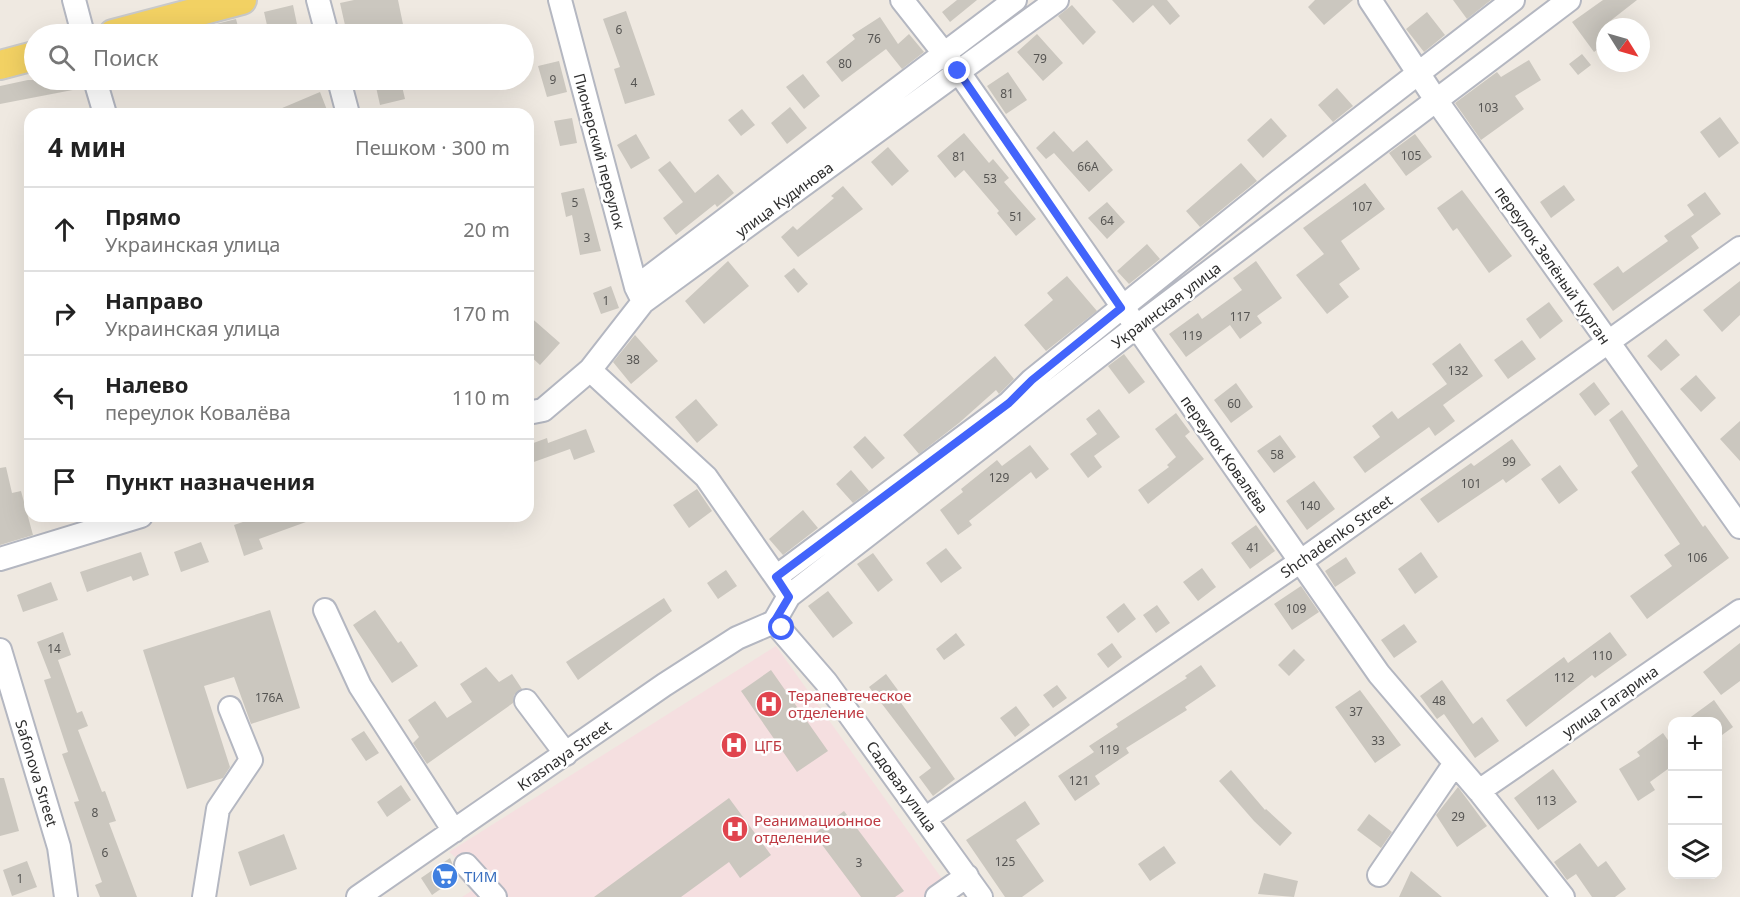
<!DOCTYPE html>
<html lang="ru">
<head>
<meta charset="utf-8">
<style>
	:root { --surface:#fff; --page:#f2f2f2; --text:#222; --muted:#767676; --line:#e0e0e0 }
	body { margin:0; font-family:"Noto Sans",sans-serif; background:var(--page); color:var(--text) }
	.controls { position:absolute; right:18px; bottom:18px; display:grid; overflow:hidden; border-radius:12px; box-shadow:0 6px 24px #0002 }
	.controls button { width:54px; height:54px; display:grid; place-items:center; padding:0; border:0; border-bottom:2px solid var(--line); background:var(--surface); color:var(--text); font:30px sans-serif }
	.compass { position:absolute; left:1596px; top:18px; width:54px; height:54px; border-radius:50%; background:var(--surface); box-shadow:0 6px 24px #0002; rotate:127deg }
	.stop { position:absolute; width:18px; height:18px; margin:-14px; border:4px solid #4264fb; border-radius:50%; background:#fff }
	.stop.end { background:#4264fb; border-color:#fff; box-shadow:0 2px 6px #0008 }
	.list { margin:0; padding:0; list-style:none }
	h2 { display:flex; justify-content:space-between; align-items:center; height:78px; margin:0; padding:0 24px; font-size:26px }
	h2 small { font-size:20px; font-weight:400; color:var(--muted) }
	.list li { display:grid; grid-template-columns:39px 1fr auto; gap:18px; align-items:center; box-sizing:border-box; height:84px; padding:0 24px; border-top:2px solid var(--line) }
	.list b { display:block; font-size:22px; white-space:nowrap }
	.list p { margin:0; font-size:20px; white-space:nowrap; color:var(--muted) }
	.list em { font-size:20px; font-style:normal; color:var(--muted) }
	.icon { flex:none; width:33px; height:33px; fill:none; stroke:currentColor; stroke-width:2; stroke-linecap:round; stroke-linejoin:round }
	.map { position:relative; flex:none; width:1740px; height:897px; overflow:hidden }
	.search { position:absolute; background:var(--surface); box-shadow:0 6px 24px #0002; left:24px; top:24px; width:510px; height:66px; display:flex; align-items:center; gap:15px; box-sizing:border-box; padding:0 21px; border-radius:33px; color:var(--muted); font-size:22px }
	.panel { position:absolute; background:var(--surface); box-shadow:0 6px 24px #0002; left:24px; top:108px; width:510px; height:414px; border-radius:18px }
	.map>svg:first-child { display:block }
	.medical { fill:#f5dfe0 }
	.building { fill:#cbc7bf }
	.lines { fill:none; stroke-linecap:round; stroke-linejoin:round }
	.minor-casing { stroke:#b4b7c1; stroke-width:26 }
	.major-casing { stroke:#c9c9c9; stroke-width:32 }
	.minor { stroke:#fff; stroke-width:22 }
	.major { stroke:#f2d163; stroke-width:28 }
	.route { stroke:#4264fb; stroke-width:8 }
	.labels { text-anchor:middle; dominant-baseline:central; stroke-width:5; stroke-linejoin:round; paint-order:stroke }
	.number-label { font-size:12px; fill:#555452 }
	.street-label { font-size:15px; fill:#2e2e2e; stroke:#fff }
	.health-label { font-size:15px; fill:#be3a42; stroke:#fff; text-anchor:start }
	.shop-label { font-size:15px; fill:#366cbe; stroke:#fff; text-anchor:start }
</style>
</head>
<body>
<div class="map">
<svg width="1740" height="897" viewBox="0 0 1740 897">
	<rect width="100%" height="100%" fill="#efe9e1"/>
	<path class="medical" d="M776,646L955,897H462L476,888L459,860L449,852Z"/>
	<path class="building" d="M354,0H398L405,34H347L340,3Z
		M957,0H977L950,22L942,12Z
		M1112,0H1167L1180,16L1170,25L1153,5L1133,23Z
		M1315,0H1353L1324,25L1308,7Z
		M1453,0H1491L1467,19Z
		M1603,0H1637L1605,25V44L1594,52L1572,22Z
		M293,5L299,34H269L264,12Z
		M1072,5L1096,32L1083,45L1058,16Z
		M626,11L655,95L625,104L614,69L620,67L603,19Z
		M1427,12L1445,35L1424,52L1406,29Z
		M880,17L898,44L909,34L924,52L902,69L886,49L842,82L826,62L855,39L852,35Z
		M236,19L240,34H214L212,25Z
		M1037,34L1063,63L1043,81L1017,52Z
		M1582,54L1591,65L1578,75L1569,64Z
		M1529,60L1541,80L1515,96L1524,109L1481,140L1455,103L1497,72L1501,77Z
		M559,61L567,92L547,97L538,66Z
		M1008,72L1027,100L1006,114L987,86Z
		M803,74L820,96L804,109L786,87Z
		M28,80H82L83,88L0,104V86Z
		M401,82L405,99L380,105L376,87Z
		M1337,88L1353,106L1333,122L1318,105Z
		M320,92L327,110L317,114H268Z
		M790,107L807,128L787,144L771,123Z
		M742,109L755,125L741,136L728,120Z
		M1720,117L1739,143L1719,158L1700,132Z
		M572,118L577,143L560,146L554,121Z
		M1271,118L1287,136L1263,158L1247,140Z
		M1054,131L1073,152L1087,140L1113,170L1089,192L1054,153L1046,159L1036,148Z
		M964,133L989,163L993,159L1009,178L1004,182L1036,219L1016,236L997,213L999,211L964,170L955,178L937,156Z
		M636,134L650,158L631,169L617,145Z
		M1415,134L1432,157L1406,176L1389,153Z
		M888,147L909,171L892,186L871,162Z
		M670,161L695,193L718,174L734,193L717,207L715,204L676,235L663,218L683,202L658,170Z
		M1241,163L1257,181L1200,227L1186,211Z
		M1365,183L1385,209L1341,241L1360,269L1339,284L1349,297L1327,314L1296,275L1324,254L1303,228Z
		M1564,185L1575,200L1551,218L1540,202Z
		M843,186L863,209L798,257L781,237L793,226L797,230L834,198L831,196Z
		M584,188L601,251L580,255L572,215L566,217L561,193Z
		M1462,190L1512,256L1489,273L1457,228L1453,231L1437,208Z
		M1705,192L1721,214L1691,236L1699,248L1613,311L1593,284L1618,266L1623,273L1668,241L1664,236L1694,215L1687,205Z
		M1107,202L1125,222L1107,239L1088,218Z
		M1147,244L1160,259L1129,284L1117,271Z
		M728,261L749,286L704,324L685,301Z
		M1256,261L1282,298L1257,316L1262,323L1240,339L1230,325L1186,357L1169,334L1198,313L1202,319L1242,290L1233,278Z
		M794,268L808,284L798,293L784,276Z
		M1067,276L1097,311L1046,351L1024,325L1053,300L1047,293Z
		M1740,281V315L1722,332L1703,310Z
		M611,286L619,308L601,314L593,293Z
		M1549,302L1563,321L1540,339L1526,319Z
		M528,315L560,343L540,365L528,354Z
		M635,335L658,361L631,384L613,362Z
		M1666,339L1680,355L1661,371L1647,356Z
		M1522,340L1536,359L1508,379L1494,360Z
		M1460,343L1483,376L1443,405L1455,421L1435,436L1429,427L1365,473L1353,457L1380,437L1372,426L1392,411L1398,419L1447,384L1432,364Z
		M1124,354L1145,382L1129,394L1108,366Z
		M995,356L1014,379L999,394L996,390L959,423L919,454L903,435Z
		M1696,375L1716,398L1701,412L1680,389Z
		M1594,382L1610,404L1595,416L1579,394Z
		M1236,383L1253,407L1231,423L1214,400Z
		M696,399L718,425L697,443L675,417Z
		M1099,409L1120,437L1094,456L1102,467L1088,478L1070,454L1097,434L1086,419Z
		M1622,410L1703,527L1705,525L1729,558L1647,619L1630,596L1672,566L1664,555L1680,544L1631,472L1638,466L1609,420Z
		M1176,413L1190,432L1185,436L1204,459L1148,504L1138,490L1169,467L1167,465L1176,457L1155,429Z
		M1740,421V461L1720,439Z
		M586,429L595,452L574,460L570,449L531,463L528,445L547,438L548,443Z
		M1280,435L1296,457L1274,473L1257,451Z
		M865,436L885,458L872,469L853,447Z
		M1512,439L1531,465L1506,483L1503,479L1438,523L1420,499L1471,463L1474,466Z
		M1030,445L1049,469L1036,479L1031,472L969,521L972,525L958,535L940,510L963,492L961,489L997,460L1002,466Z
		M1560,465L1578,490L1559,504L1541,479Z
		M6,467L12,493L21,491L33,535L0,545V468Z
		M851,470L869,491L853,503L836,484Z
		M1314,481L1335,509L1307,530L1286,501Z
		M697,489L712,511L689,528L673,505Z
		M803,510L818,528L783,555L769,539Z
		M260,516H317V518L259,539L263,549L244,556L234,525Z
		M1256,525L1275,551L1250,569L1231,543Z
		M201,542L209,562L181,572L174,552Z
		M946,548L962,568L941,583L926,563Z
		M141,552L149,575L133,581L131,576L87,592L80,572Z
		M1421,552L1438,577L1415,594L1398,569Z
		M873,553L893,580L878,592L857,564Z
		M1346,557L1356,573L1335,587L1325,571Z
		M1202,568L1216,587L1198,601L1183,582Z
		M726,570L737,586L718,599L707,583Z
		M51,582L58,600L23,612L17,595Z
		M1301,586L1319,612L1292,630L1274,604Z
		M828,591L853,623L833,638L808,606Z
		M664,598L672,611L578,680L566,662Z
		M1124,603L1136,619L1118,633L1106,617Z
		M1157,605L1170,623L1156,633L1143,615Z
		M270,610L300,708L251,724L234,677L204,686L230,767L223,778L187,789L143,650Z
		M375,610L398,643L401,641L418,666L392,683L353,625Z
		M1404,624L1417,642L1394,658L1381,640Z
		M63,632L71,655L58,660L77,713L82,711L88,726L78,730L102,792L105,791L116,821L109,823L137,897H100L95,885L102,882L74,802L79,801L62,754L68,752L44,680L51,678L37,642Z
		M1610,632L1627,655L1595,678L1592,675L1526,727L1506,700L1564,657L1568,663Z
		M956,633L965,645L944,660L936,649Z
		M1112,643L1122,657L1108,668L1097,654Z
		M1740,643V681L1721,695L1703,672Z
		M1294,649L1305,660L1289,676L1278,665Z
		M1201,665L1216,686L1185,707L1187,710L1126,748L1129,753L1095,776L1100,784L1075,801L1058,776L1094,752L1089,746L1118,727L1116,724L1187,678L1185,676Z
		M486,667L499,682L512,674L522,689L514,695L513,703L427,764L413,743L419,737L408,720L435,701L447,718L472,702L460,684Z
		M771,670L828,751L797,772L741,691Z
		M886,674L903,697L899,700L955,779L933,796L919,777L931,768L869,687Z
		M1442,680L1473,724L1482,717L1499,741L1475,758L1444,714L1437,719L1420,696Z
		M1057,685L1067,698L1053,708L1043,695Z
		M1360,690L1401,745L1375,763L1335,707Z
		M1714,700L1733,727L1718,738V722H1684Z
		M1016,706L1030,725L1015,737L1000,718Z
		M364,731L379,753L366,761L351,739Z
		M1663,733L1672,746V766L1650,782L1655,790L1638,801L1619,769L1640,756L1637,752Z
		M1553,769L1577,802L1538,830L1514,798Z
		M1231,770L1265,810L1266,809L1292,833L1280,846L1254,821L1219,781Z
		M0,778H4L19,831L0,836Z
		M401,785L411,800L387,817L377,802Z
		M1458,787L1487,826L1457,847L1436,815Z
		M729,798L771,855L740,878L729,862L681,897H594Z
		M1025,801L1040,824L1016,840L1044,881L1022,897H1005L966,840Z
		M844,811L904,891L895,897H861L814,834Z
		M1369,814L1392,832L1381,848L1357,830Z
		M284,834L297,869L250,886L238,852Z
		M1580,843L1598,867L1606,861L1626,889L1615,897H1592L1576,874L1567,880L1554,862Z
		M1164,846L1176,863L1150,881L1138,864Z
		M450,858L458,877L432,895L421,878Z
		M27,861L37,887L12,896L3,870Z
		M1411,871L1442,897H1399Z
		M1264,873L1298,881L1294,897L1258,894Z"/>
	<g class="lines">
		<defs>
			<path id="minor" d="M74,0L83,34
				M318,0L327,34
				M560,0L636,287L642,299
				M902,0L958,71L1379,674L1479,791L1563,897
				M1370,0L1436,100L1740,527
				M95,80L105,114
				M339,80L348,114
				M636,287L1015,0
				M590,370L706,477L785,590
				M528,413L543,410L590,370L643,302L1057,0
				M0,559L141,516
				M776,577L1009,403L1032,380L1275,184L1513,0
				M325,610L360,686L454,831
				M774,622L789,596L1136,327L1569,0
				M774,622L826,682L981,897
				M0,650L59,847L66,897
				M526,701L566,754
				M1479,791L1740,611
				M926,818L1301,561L1740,248
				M466,865L495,897
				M1379,875L1455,763
				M204,897L218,809L251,760L230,708
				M358,897L664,685L737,638L774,622
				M937,897L967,876"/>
			<path id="major" d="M113,34L242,0
				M0,65L34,56"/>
		</defs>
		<use href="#minor" class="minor-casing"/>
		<use href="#major" class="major-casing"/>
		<use href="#minor" class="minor"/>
		<use href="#major" class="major"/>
	</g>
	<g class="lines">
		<path class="route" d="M782,628L774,622L789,597L776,577L1009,403L1032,380L1121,308L958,71"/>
	</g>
	<defs>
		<symbol id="hospital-disc" viewBox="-11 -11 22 22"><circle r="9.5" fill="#e0444e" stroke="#fff"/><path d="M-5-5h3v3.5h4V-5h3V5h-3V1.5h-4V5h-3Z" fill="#fff"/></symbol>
		<symbol id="supermarket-disc" viewBox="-11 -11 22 22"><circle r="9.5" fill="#3f7fe0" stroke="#fff"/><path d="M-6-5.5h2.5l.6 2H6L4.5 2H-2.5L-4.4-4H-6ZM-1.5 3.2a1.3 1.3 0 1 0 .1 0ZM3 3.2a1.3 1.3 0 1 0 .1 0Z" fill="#fff"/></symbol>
	</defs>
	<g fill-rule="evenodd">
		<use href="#hospital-disc" x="754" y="689" width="30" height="30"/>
		<use href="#hospital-disc" x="719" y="730" width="30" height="30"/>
		<use href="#hospital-disc" x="720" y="814" width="30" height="30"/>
		<use href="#supermarket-disc" x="430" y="861" width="30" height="30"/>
	</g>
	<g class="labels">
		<g class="number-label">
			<text x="619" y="29">6</text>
			<text x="874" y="38">76</text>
			<text x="1040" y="58">79</text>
			<text x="845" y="63">80</text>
			<text x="553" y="79">9</text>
			<text x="634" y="82">4</text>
			<text x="1007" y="93">81</text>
			<text x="1488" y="107">103</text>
			<text x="1411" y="155">105</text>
			<text x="959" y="156">81</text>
			<text x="1088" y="166">66А</text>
			<text x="990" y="178">53</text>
			<text x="575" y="202">5</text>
			<text x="1362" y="206">107</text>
			<text x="1016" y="216">51</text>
			<text x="1107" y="220">64</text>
			<text x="587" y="237">3</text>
			<text x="606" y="300">1</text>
			<text x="1240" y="316">117</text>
			<text x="1192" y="335">119</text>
			<text x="633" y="359">38</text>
			<text x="1458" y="370">132</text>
			<text x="1234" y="403">60</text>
			<text x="1277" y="454">58</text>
			<text x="1509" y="461">99</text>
			<text x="999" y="477">129</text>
			<text x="1471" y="483">101</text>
			<text x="1310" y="505">140</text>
			<text x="1253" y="547">41</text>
			<text x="1697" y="557">106</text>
			<text x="1296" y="608">109</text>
			<text x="54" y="648">14</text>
			<text x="1602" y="655">110</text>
			<text x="1564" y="677">112</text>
			<text x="269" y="697">176А</text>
			<text x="1439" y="700">48</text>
			<text x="1356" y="711">37</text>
			<text x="1378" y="740">33</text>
			<text x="1109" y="749">119</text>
			<text x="1079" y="780">121</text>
			<text x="1546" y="800">113</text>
			<text x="95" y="812">8</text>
			<text x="1458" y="816">29</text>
			<text x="105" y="852">6</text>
			<text x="1005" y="861">125</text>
			<text x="859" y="862">3</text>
			<text x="20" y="878">1</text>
		</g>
		<g class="street-label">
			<text transform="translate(600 151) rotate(75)">Пионерский переулок</text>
			<text transform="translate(784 199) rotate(-36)">улица Кудинова</text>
			<text transform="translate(1553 265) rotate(55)">переулок Зелёный Курган</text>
			<text transform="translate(1166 305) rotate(-37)">Украинская улица</text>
			<text transform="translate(1225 454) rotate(55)">переулок Ковалёва</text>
			<text transform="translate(1336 536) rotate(-35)">Shchadenko Street</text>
			<text transform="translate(1610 701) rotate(-35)">улица Гагарина</text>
			<text transform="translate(564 755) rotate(-35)">Krasnaya Street</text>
			<text transform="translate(37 773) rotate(73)">Safonova Street</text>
			<text transform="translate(902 786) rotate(54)">Садовая улица</text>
		</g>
		<g class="health-label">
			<text x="788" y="695">Терапевтеческое<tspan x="788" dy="17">отделение</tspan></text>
			<text x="754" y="745">ЦГБ</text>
			<text x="754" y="820">Реанимационное<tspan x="754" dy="17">отделение</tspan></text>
		</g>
		<g class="shop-label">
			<text x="464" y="876">ТИМ</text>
		</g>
	</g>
</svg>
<div class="controls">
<button>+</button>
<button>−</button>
<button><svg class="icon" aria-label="layers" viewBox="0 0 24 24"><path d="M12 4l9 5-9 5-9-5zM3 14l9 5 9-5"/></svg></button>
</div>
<svg class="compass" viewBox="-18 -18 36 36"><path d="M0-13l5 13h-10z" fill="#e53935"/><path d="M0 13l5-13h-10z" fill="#767676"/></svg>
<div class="stop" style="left:782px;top:628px"></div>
<div class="stop end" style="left:958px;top:71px"></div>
<div class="search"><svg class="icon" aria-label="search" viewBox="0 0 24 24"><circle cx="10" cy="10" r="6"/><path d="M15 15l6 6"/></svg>Поиск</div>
<section class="panel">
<h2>4 мин<small>Пешком · 300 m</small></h2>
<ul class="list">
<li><svg class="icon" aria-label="ahead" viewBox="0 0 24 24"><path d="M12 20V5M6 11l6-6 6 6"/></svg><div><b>Прямо</b><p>Украинская улица</p></div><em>20 m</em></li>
<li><svg class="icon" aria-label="right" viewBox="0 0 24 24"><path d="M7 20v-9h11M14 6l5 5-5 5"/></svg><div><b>Направо</b><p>Украинская улица</p></div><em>170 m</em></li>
<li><svg class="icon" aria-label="left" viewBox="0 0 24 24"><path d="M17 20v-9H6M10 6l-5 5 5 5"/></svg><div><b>Налево</b><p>переулок Ковалёва</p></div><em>110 m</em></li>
<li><svg class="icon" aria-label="arrive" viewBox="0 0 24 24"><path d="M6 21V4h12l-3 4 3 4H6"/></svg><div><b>Пункт назначения</b></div></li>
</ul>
</section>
</div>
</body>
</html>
